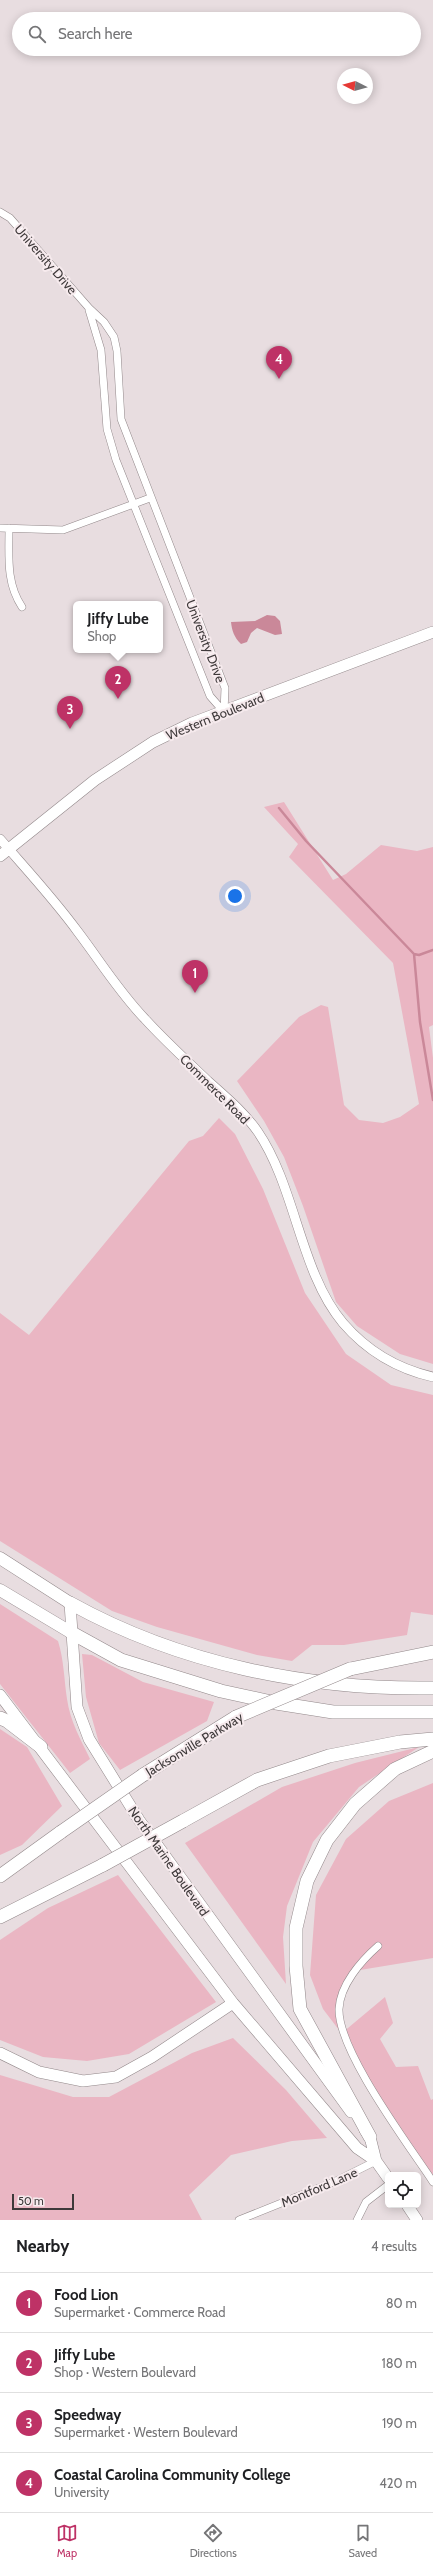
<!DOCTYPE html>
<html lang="en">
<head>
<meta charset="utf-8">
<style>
	:root { --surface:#fff; --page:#f6f6f6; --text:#202124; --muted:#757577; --line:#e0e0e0; --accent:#be3266 }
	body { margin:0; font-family:Cabin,sans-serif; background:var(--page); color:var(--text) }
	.controls { position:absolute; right:12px; bottom:12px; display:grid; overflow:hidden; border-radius:6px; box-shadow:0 2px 10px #0003 }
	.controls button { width:36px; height:36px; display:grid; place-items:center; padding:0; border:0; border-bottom:1px solid var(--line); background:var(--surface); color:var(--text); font:20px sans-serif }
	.compass { position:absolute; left:337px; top:68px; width:36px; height:36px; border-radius:50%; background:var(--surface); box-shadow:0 2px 10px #0003; rotate:276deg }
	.scale { position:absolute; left:12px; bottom:10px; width:62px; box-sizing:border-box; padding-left:4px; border:2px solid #3e393a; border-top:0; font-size:11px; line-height:14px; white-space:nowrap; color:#3e393a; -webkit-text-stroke:3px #f6eaed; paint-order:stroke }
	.you { position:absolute; left:235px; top:896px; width:14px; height:14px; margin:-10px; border:3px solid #fff; border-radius:50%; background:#1a73e8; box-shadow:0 0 0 6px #1a73e833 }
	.badge { display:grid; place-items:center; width:26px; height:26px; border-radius:50%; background:var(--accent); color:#fff; font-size:13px; font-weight:700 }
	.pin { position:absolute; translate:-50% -33px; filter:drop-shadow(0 1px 2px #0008) }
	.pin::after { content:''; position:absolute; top:21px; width:14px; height:12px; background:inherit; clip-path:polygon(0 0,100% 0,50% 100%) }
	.popup { position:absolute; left:73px; top:601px; width:90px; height:52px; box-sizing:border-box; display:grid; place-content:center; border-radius:6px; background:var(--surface); filter:drop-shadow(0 1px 3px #0005); font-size:13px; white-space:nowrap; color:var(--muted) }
	.popup b { font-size:15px; color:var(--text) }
	.popup::after { content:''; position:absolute; left:50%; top:100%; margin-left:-8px; border:8px solid transparent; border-top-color:var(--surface) }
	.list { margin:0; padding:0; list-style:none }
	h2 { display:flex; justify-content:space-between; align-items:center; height:52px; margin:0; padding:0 16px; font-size:17px }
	h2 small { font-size:13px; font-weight:400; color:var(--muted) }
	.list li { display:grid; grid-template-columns:26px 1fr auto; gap:12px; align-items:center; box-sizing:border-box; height:60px; padding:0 16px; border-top:1px solid var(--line) }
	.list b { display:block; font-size:15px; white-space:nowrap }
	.list p { margin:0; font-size:13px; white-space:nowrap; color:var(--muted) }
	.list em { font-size:13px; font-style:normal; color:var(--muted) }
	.icon { flex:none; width:22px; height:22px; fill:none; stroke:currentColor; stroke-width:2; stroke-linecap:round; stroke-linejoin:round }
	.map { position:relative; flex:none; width:433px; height:2220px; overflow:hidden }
	.search { position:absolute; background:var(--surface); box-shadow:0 2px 10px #0003; left:12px; right:12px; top:12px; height:44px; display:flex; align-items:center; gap:10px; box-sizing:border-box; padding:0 14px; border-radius:22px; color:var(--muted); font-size:15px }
	.sheet { height:292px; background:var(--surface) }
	nav { display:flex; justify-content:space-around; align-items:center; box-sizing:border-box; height:56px; border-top:1px solid var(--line); background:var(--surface); font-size:11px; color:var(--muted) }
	nav a { display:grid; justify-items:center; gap:2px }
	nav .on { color:var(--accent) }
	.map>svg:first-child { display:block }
	.green { fill:#eab6c3 }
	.water { fill:#ca8899 }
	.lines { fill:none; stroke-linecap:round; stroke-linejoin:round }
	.stream { stroke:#ca8899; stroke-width:2.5 }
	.minor-casing { stroke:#92888a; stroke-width:8 }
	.tertiary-casing { stroke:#92888a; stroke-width:10 }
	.primary-casing { stroke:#92888a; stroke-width:12 }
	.trunk-casing { stroke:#92888a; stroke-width:13 }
	.motorway-casing { stroke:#92888a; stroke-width:14 }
	.minor { stroke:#fff; stroke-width:7 }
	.tertiary { stroke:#fff; stroke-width:9 }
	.primary { stroke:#fff; stroke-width:11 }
	.trunk { stroke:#fff; stroke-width:12 }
	.motorway { stroke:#fff; stroke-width:13 }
	.motorway-bridge-casing { stroke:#92888a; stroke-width:14; stroke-linecap:butt }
	.motorway-bridge { stroke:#fff; stroke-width:13 }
	.labels { text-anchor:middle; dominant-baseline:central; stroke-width:4; stroke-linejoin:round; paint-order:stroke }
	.street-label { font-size:13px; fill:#3e393a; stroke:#f6eaed }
</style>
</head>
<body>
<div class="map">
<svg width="433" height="2220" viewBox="0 0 433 2220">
	<rect width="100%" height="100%" fill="#e8dde0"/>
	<path class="green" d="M284,802L333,880L346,874L381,845L417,851L433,847V1025L429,1027L433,1058V1364L400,1354L357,1326L336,1302L303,1206L284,1157L264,1121L237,1081L299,1017L321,1005L328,1007L344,1105L359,1120L383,1123L400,1117L419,1104L393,963L289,857L298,844L264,807Z
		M219,1118L235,1134L263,1189L305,1293L346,1354L391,1385L433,1395V1615L411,1612L407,1635L344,1645H312L292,1661L257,1655L157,1627L112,1611L0,1541V1313L29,1335L189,1141L203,1136Z
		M0,1604L58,1641C64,1660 64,1679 67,1699C70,1721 81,1740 90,1759L70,1773L0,1684Z
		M82,1654L92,1655L143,1682L214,1702L207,1721L120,1770L99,1743L86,1697Z
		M0,1729L27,1747L62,1806L22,1845L0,1855Z
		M419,1747L359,1787L313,1842L287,1906L283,1937L286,1984L185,1843L282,1787L355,1763Z
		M433,1783V1958L354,1971L339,2008L342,2033L385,1997L393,2023L380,2039L396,2067L418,2066L431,2100L433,2099V2182L360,2069L342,2034L323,2009L310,1975L316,1895L346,1839L389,1801Z
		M118,1875L216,2002L129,2054L87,2061L43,2057L0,2040V1940L48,1908Z
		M233,2038L286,2090L327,2138L292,2141L231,2155L189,2195L202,2220H0V2075L73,2097H109L192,2053Z"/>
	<path class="water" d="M267,615L275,616L280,621L282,634L275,635L257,628L251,633L247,642L241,644C234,637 232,631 231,622L255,621Z"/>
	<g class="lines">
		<path class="stream" d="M279,808L306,841L414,954
			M414,954L420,1022L433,1100
			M414,954L419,955L433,950"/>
		<defs>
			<path id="minor" d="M0,212L10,218L89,308L104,322L114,337L117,351L121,419L225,688L224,712
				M89,310L101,350L107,429L116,460L210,696L224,712
				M0,528L63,530L150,498
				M9,528C9,557 6,583 22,607
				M378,1946C361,1961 340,1985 339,2009C338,2051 408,2144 433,2182
				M239,2220L336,2181L376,2161
				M357,2220L366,2202L388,2185"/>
			<path id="tertiary" d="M0,839C26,869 54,899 78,932C100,961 119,992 145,1019C165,1041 187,1061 208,1081C226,1097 244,1112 258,1132C296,1188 300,1272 343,1323C367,1351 398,1369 433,1377"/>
			<path id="primary" d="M0,856L95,780L153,742L192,723L433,632
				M70,1603L77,1707L89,1739L139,1820L351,2112
				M0,1695L233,2003L357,2148L376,2161L388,2178
				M0,2053L39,2072L83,2081L116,2077L152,2057L233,2003
				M365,2130L370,2137L376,2161
				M407,2205L417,2220"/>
			<path id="trunk" d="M0,1558L70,1603
				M0,1590L72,1633"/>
			<path id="motorway" d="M70,1603C180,1664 308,1690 433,1688
				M72,1633L121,1660L221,1691L276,1703L333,1712H433
				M350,1669L433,1652
				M0,1718L7,1721L41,1747
				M143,1775L236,1717
				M183,1821L257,1780L329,1756L400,1742L433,1739
				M0,1876L61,1832
				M0,1917L103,1865
				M370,2137L300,2009L296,1966V1928L307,1881L327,1840L355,1804L395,1769L433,1751"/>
		</defs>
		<use href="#minor" class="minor-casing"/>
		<use href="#tertiary" class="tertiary-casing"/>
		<use href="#primary" class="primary-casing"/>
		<use href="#trunk" class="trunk-casing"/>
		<use href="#motorway" class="motorway-casing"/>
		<use href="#minor" class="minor"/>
		<use href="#tertiary" class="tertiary"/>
		<use href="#primary" class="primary"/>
		<use href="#trunk" class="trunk"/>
		<use href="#motorway" class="motorway"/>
		<defs>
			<path id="motorway-bridge" d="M236,1717L350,1669
				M61,1832L143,1775
				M103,1865L183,1821"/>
		</defs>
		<use href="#motorway-bridge" class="motorway-bridge-casing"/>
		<use href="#motorway-bridge" class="motorway-bridge"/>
	</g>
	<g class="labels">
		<g class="street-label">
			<text transform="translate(46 259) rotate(49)">University Drive</text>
			<text transform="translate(206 641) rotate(69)">University Drive</text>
			<text transform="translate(215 716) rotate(-22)">Western Boulevard</text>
			<text transform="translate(215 1089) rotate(45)">Commerce Road</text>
			<text transform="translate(194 1744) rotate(-31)">Jacksonville Parkway</text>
			<text transform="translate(169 1861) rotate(55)">North Marine Boulevard</text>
			<text transform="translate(319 2187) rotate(-23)">Montford Lane</text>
		</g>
	</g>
</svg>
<div class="controls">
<button><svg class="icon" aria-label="locate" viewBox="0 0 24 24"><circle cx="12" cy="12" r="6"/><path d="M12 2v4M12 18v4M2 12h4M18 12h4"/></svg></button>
</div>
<svg class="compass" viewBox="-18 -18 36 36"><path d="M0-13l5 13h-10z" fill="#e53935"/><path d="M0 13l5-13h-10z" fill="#757577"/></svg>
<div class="scale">50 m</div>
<div class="you"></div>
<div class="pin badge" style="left:195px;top:993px">1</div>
<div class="pin badge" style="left:118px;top:699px">2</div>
<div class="popup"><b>Jiffy Lube</b>Shop</div>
<div class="pin badge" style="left:70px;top:729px">3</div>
<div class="pin badge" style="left:279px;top:379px">4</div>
<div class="search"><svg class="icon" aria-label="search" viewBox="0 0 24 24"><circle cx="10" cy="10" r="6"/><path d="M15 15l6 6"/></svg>Search here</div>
</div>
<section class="sheet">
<h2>Nearby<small>4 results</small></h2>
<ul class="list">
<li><span class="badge">1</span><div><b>Food Lion</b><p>Supermarket · Commerce Road</p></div><em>80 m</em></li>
<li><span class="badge">2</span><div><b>Jiffy Lube</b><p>Shop · Western Boulevard</p></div><em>180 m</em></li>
<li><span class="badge">3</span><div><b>Speedway</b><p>Supermarket · Western Boulevard</p></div><em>190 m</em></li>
<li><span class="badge">4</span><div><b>Coastal Carolina Community College</b><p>University</p></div><em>420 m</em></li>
</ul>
</section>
<nav>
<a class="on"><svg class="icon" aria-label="map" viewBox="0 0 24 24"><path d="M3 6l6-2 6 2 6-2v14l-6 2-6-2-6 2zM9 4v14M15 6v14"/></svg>Map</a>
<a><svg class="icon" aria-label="directions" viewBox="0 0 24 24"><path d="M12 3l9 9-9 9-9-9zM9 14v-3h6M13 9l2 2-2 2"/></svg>Directions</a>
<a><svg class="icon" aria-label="saved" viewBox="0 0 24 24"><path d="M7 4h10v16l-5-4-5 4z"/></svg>Saved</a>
</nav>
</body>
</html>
